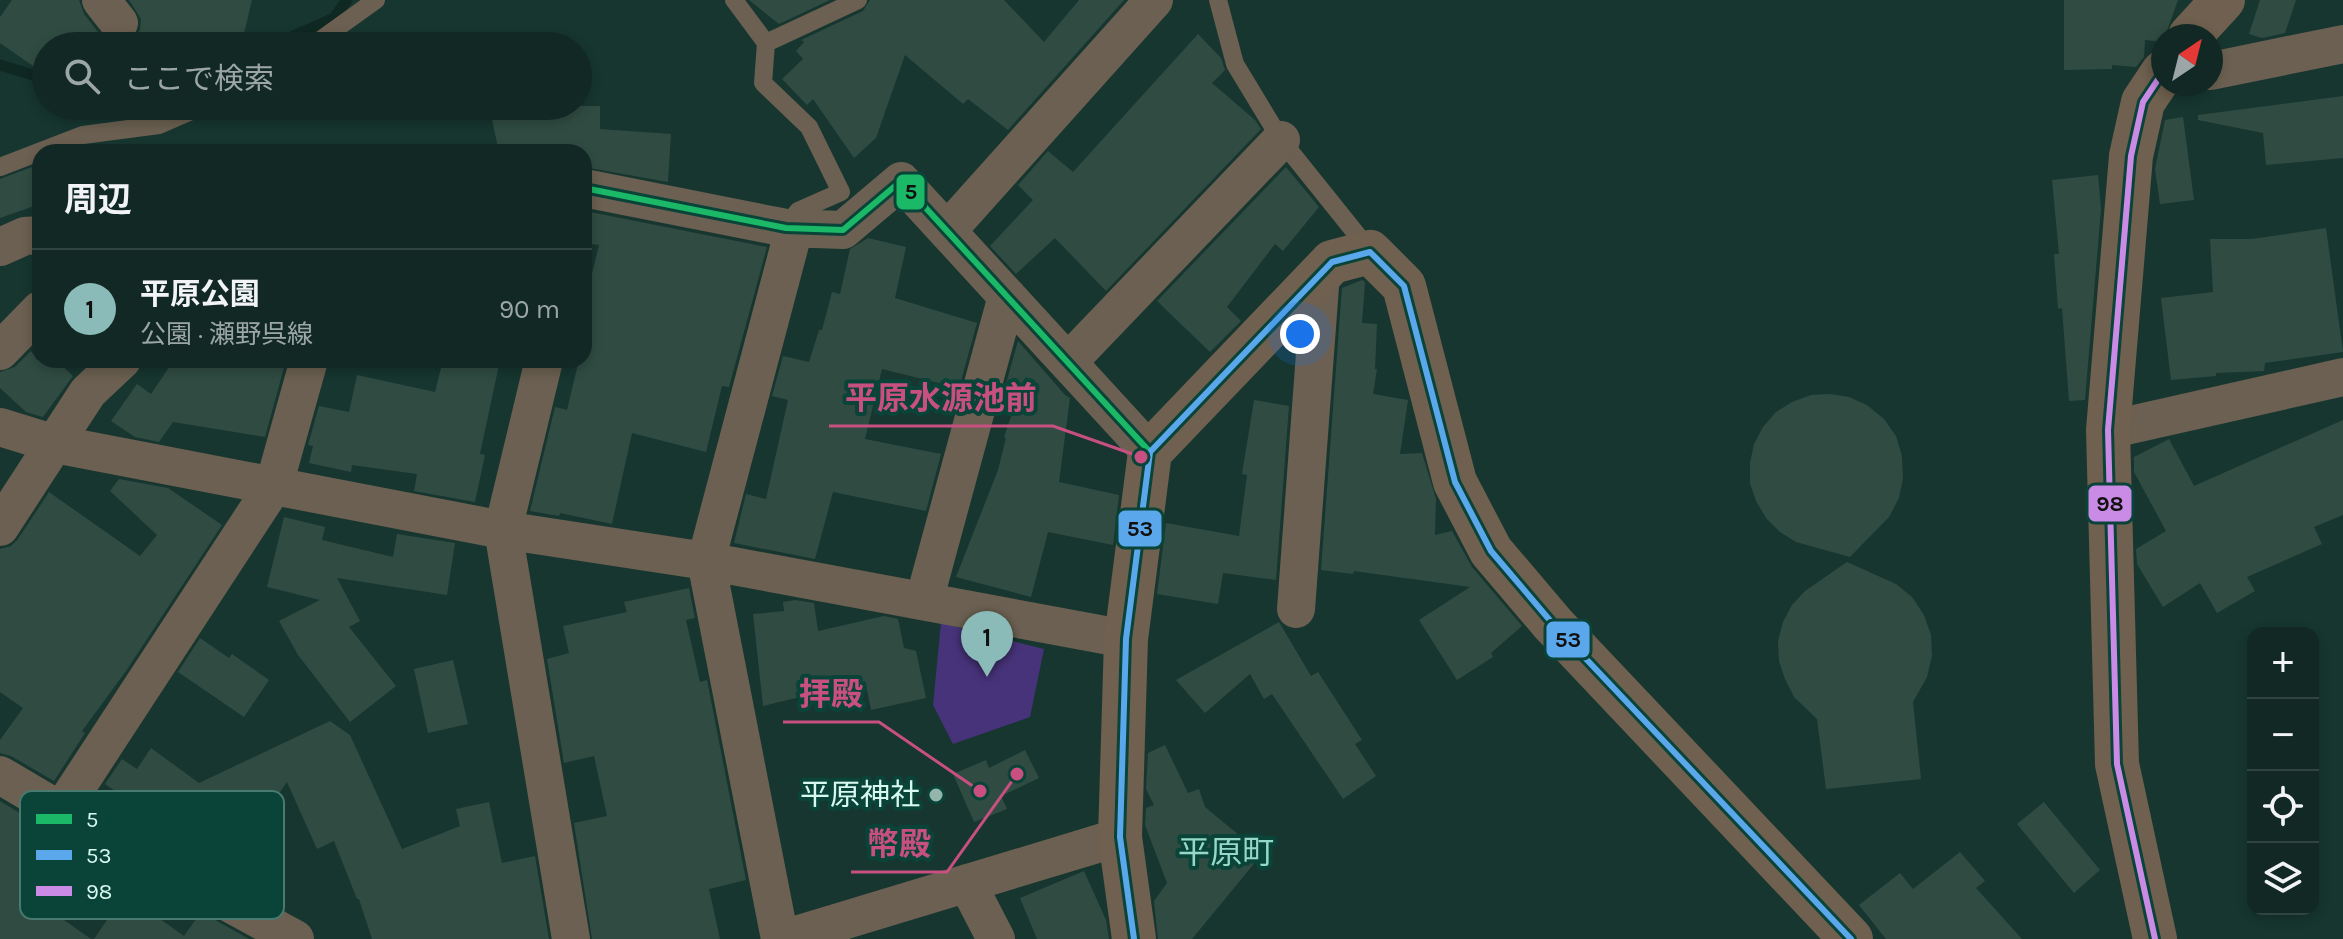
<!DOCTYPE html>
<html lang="ja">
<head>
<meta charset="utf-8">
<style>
	:root { --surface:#112824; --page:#1a302c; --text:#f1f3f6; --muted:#9ca6a6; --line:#304441; --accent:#8bbbb9 }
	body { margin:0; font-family:Karla,"Noto Sans JP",sans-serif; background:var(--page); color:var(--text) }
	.controls { position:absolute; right:24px; bottom:24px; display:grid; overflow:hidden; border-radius:16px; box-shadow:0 4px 12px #0003 }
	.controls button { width:72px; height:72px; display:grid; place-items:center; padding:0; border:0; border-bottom:2px solid var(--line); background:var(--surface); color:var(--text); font:40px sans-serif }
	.compass { position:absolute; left:2151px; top:24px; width:72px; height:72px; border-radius:50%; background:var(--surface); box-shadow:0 4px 12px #0003; rotate:35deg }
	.you { position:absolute; left:1300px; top:334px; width:28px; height:28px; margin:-20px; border:6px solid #fff; border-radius:50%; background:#1a73e8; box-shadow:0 0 0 12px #1a73e833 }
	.badge { display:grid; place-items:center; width:52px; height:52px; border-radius:50%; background:var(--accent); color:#111; font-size:26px; font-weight:700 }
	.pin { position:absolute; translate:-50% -66px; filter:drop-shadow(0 2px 4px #0008) }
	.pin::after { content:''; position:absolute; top:42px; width:28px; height:24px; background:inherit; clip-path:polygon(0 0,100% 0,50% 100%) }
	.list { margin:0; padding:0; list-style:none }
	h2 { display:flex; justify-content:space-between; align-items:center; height:104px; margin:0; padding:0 32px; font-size:34px }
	h2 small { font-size:26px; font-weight:400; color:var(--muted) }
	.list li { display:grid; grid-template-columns:52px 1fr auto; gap:24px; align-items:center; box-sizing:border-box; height:120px; padding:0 32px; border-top:2px solid var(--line) }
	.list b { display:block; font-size:30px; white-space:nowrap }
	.list p { margin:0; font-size:26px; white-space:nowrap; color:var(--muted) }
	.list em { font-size:26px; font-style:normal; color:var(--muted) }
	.icon { flex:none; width:44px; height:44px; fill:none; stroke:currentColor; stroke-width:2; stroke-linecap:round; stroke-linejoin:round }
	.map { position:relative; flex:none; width:2343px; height:939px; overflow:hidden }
	.search { position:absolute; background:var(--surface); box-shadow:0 4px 12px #0003; left:32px; top:32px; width:560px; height:88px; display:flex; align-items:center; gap:20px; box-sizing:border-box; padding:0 28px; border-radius:44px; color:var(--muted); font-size:30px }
	.panel { position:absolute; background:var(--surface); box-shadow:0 4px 12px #0003; left:32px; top:144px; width:560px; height:224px; border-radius:24px }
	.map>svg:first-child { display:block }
	.green { fill:#47337a }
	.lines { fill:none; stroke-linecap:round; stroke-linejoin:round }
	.stream { stroke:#0f2822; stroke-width:11 }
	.building { fill:#304c42 }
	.lane { stroke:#6b6051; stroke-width:18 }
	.street { stroke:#6b6051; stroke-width:38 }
	.secondary { stroke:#6f604f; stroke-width:44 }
	.bus-1-casing { stroke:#0a4338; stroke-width:12 }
	.bus-2-casing { stroke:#0a4338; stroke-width:12 }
	.bus-3-casing { stroke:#0a4338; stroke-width:12 }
	.bus-1 { stroke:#1ab867; stroke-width:6 }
	.bus-2 { stroke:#5aa8eb; stroke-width:6 }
	.bus-3 { stroke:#ca8be6; stroke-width:6 }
	.poi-dot { fill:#94b5ac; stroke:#0a4338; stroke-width:3 }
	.labels { text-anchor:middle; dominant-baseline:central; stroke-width:8; stroke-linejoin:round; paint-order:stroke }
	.poi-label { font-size:30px; fill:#d7f9ef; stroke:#0a4338; text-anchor:end }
	.neighbourhood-label { font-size:32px; fill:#94d9c7; stroke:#0a4338 }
	.key { fill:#0a4338; stroke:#487a6f; stroke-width:2 }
	.key-label { font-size:22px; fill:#d7f9ef }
	.leader { fill:none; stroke:#c75080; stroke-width:3 }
	.callout-dot { fill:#c75080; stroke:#0a4338; stroke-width:3 }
	.callout-label { font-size:32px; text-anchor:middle; font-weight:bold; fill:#c75080; stroke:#0a4338; stroke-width:8; stroke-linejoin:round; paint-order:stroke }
	.line-badge { stroke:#0a4338; stroke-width:3 }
	.pale-badge-label { font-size:22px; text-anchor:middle; font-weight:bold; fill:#111 }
</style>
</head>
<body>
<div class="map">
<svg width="2343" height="939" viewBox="0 0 2343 939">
	<rect width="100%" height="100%" fill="#173630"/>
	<path class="green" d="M941,623L1044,649L1030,717L953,744L933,705Z"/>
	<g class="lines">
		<path class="stream" d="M271,46L334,18L347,0
			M0,65L46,79"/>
	</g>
	<path class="building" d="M12,0H79L84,14L102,37L110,43L121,45L132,41L140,30L141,19L129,0H252L241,46H46L33,66L0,43V17Z
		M749,0H830L779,24Z
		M870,0H1004L1044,42L1079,0H1124L1008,130L968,99L963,104L905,55L876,138L854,158L813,99L807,105L782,79L803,59L796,51L804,42L801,40L863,11Z
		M2064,0H2178L2163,42L2145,40L2144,57L2136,67L2112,65V69L2064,70Z
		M2260,0H2296L2285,33L2262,38L2249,34Z
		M1198,34L1221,58L1225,70L1212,83L1255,120L1261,129L1106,291L1055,238L1016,274L990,246L1033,200L1018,185L1048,151L1073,172Z
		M2343,96V158L2266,165L2263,133L2198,120V115Z
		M489,106H600V129L671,134L668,182L584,167V152H499Z
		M2183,117L2194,200L2160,204L2155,169L2165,120Z
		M40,164V204L0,218V179Z
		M1286,167L1319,207L1283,251L1275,244L1227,307L1241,321L1210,352L1157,301Z
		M2098,175L2101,209L2085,400L2069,401L2062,308L2058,309L2054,254H2059L2052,180Z
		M590,212L767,247L729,387L722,386L706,452L632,433L612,524L560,513L559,516L530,511L555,407L567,410L579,360H584V338L590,313L584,311V306L599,245L585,243Z
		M2326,228L2343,352L2265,363L2264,371L2216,373V376L2171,380L2161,298L2213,292L2210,239H2252Z
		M868,238L906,247L895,298L977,323L959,388L882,369L865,439L941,454L926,511L833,492L815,559L734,543L746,494L766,499L788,400L772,396L783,356L809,362L819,330H822L832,292L840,294L850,249Z
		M1362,280L1365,282L1362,323L1377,324L1375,369H1377L1373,394L1408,400L1400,454L1422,453L1436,499L1435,535L1452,531L1472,567L1522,626L1491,653L1493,657L1457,680L1419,620L1470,587L1354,571L1353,574L1321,570L1342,288Z
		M1018,341L1065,395L1070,398L1059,482L1119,495L1113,545L1048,532L1031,597L956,577L998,470L1006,438L1004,437L1016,402L1002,398Z
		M31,351L37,360H56L73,376L43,417L26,412L0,388V372L15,367Z
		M174,360H286L265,437L173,422L159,442L135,437L111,421L137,384L151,394Z
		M443,360H500L480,454L485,455L475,502L414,491L417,474L352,465L351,472L309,463L313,446L308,445L319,406L349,412L357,375L435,392Z
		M1830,394L1849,397L1867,405L1884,419L1896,436L1902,456L1903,478L1899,498L1889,517L1850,557L1796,542L1780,532L1766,518L1756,501L1750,483V463L1754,444L1763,427L1776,412L1792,402L1811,395Z
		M1254,400L1289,406L1276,580L1223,573L1218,604L1157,594L1166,523L1239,536L1247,475L1242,474Z
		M2343,420V515L2314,527L2322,544L2247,577L2255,591L2217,613L2200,583L2163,607L2137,564L2136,549L2166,531L2134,472V457L2169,439L2194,486Z
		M119,479L168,488L222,525L126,671L82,731L85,733L54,781L11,756L0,753V740L23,708L0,692V549L11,546L18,539L49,492L140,556L157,535L110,491Z
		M284,517L325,527L322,540L393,557L397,534L455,543L447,595L337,578L360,621L349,627L396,686L350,722L298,655L279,621L320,600L267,587Z
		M1847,562L1896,584L1912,597L1924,615L1931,635L1932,656L1927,677L1913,702L1921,779L1826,789L1817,719L1794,697L1785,679L1779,661L1778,641L1783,622L1792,605L1805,591Z
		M689,588L695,618L686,620L700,682L707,680L746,880L709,889L720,939H592L574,823L607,816L594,756L564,763L547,659L569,653L563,626L627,612L624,602Z
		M795,600L814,603L818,631L884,616L898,619L904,648L916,651L926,698L871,710L865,681L763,706L753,614L784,611L783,602Z
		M1279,622L1311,676L1318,672L1362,740L1355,744L1376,776L1343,799L1272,694L1264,699L1250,674L1205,713L1176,680Z
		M200,638L229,658L232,654L269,680L244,717L178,672Z
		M453,660L468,724L428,733L414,669Z
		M330,721L350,735L402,849L460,826L456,809L489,802L502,863L535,856L549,939H372L359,899H357L334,841L317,849L287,782L226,868L105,784L122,759L137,769L151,748L199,783Z
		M1165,745L1188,793L1199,789L1205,807L1262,854L1192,939H1158L1154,901L1167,883L1145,825L1146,808L1154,805L1146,789L1148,753Z
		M1025,750L1039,778L1001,796L1007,809L974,822L953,774L986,760L989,768Z
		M0,801L65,841L27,894L91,939H0Z
		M2044,802L2100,870L2074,893L2017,824Z
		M1960,852L1985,881L1976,888L2022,939H1886L1859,905L1900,873L1913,889Z
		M1084,871L1106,920L1109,939H1037L1020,898Z
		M125,894L184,936L201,912L249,939H94Z"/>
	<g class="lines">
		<path class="lane" d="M734,0L766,43L763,83L809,127L841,192L798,211L787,226
			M1218,0L1235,64L1281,140L1370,251
			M766,43L858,0
			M312,46L376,0
			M0,167L83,135L159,125L203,106"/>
		<path class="street" d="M101,0L119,23
			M2211,71L2343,44
			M584,188L786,228L843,230L901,181L1150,452
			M947,231L1154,0
			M0,247L25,236L40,235
			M0,351L40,310
			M544,360L503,530L571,939
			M1068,362L1281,140
			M0,427L55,444L503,530L706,561L1126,639
			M2108,430L2343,377
			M0,527L88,392L122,360
			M924,601L1007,296
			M1296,609L1321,273
			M0,775L61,811L295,939
			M61,811L274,485L309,360
			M967,883L996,939
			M780,939L706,561L794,229
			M783,939L1120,837"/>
		<path class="secondary" d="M2190,36L2223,0
			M1134,939L1120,837L1126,639L1150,452L1332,262L1370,252L1404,286L1455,482L1491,551L1553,624L1851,939
			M2155,939L2117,764L2108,430L2131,156L2143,102L2163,72"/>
		<defs>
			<path id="bus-1" d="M584,188L786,228L843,230L901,181L1150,452"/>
			<path id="bus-2" d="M1134,939L1120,837L1126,639L1150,452L1332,262L1370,252L1404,286L1455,482L1491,551L1553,624L1851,939"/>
			<path id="bus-3" d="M2155,939L2117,764L2108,430L2131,156L2143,102L2163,72"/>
		</defs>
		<use href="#bus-1" class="bus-1-casing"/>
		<use href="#bus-2" class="bus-2-casing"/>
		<use href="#bus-3" class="bus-3-casing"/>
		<use href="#bus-1" class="bus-1"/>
		<use href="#bus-2" class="bus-2"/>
		<use href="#bus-3" class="bus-3"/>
	</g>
	<circle class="poi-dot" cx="936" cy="795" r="8"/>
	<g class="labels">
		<g class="poi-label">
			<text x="920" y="795">平原神社</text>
		</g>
		<g class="neighbourhood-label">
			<text x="1226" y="852">平原町</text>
		</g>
	</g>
	<rect x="20" y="791" width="264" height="128" rx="12" class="key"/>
	<rect x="36" y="814" width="36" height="10" fill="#1ab867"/>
	<rect x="36" y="850" width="36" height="10" fill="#5aa8eb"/>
	<rect x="36" y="886" width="36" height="10" fill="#ca8be6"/>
	<g class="key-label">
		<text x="86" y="827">5</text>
		<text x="86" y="863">53</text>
		<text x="86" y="899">98</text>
	</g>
	<path class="leader" d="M1141 457L1053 426H829M980 791L879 722H783M1017 774L947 872H851"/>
	<g class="callout-dot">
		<circle cx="1141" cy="457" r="8"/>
		<circle cx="980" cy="791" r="8"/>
		<circle cx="1017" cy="774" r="8"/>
	</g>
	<g class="callout-label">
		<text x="941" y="409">平原水源池前</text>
		<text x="831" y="705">拝殿</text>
		<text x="899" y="855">幣殿</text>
	</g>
	<g class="line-badge">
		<rect x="895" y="173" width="31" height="38" rx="8" fill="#1ab867"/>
		<rect x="2087" y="484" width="46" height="39" rx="8" fill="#ca8be6"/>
		<rect x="1117" y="509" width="46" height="39" rx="8" fill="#5aa8eb"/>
		<rect x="1545" y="620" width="46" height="39" rx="8" fill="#5aa8eb"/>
	</g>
	<g class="pale-badge-label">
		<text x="911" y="199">5</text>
		<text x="2110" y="511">98</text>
		<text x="1140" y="536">53</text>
		<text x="1568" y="647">53</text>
	</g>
</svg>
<div class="controls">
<button>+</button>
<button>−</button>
<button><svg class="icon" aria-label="locate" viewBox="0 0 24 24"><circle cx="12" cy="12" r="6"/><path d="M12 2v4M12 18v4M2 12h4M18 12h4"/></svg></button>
<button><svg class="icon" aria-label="layers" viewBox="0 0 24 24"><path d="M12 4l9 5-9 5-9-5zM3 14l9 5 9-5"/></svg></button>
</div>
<svg class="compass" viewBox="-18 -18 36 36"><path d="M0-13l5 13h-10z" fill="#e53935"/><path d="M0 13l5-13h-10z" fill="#9ca6a6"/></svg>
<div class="you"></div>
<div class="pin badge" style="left:987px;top:677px">1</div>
<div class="search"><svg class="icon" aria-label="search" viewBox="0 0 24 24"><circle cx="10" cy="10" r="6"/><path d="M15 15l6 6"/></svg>ここで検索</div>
<section class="panel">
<h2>周辺<small></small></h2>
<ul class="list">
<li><span class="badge">1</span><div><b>平原公園</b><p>公園 · 瀬野呉線</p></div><em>90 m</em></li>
</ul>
</section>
</div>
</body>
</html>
